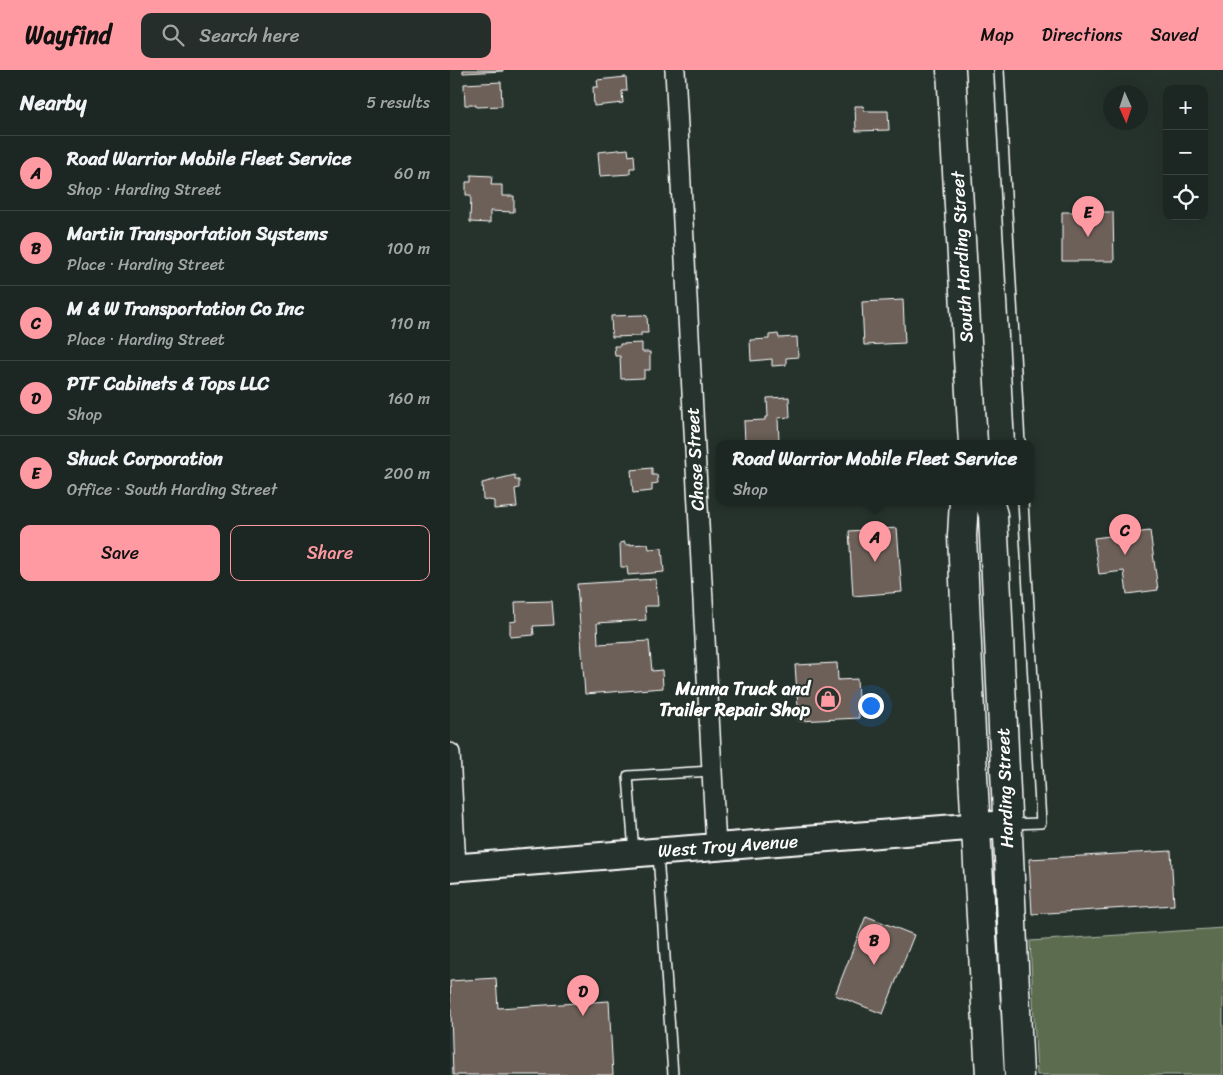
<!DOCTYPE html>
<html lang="en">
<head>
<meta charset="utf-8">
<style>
	:root { --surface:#1c2622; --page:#252e2a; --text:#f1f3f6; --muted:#a0a5a5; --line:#3a4340; --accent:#ff9aa2 }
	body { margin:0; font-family:Sriracha,sans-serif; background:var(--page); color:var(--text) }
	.controls { position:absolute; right:15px; top:15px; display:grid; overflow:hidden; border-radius:10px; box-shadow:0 5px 20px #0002 }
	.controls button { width:45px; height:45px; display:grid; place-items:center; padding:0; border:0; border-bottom:1px solid var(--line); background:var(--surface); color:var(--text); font:25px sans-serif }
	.compass { position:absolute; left:653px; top:15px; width:45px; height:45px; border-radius:50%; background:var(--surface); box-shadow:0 5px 20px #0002; rotate:177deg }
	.you { position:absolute; left:420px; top:635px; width:18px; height:18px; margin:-12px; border:4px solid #fff; border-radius:50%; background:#1a73e8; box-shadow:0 0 0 8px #1a73e833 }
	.badge { display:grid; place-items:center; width:32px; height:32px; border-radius:50%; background:var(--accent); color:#111; font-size:16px; font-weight:700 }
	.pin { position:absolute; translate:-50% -41px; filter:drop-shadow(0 1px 2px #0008) }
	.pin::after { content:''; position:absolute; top:26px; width:18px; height:15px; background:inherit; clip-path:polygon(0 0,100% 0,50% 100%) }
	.popup { position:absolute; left:266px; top:370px; width:318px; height:65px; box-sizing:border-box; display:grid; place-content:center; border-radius:10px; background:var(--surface); filter:drop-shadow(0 1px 4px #0005); font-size:16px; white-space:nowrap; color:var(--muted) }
	.popup b { font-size:19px; color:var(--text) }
	.popup::after { content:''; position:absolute; left:50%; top:100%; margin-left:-10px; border:10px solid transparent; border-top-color:var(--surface) }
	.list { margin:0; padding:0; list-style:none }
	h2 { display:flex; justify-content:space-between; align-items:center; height:65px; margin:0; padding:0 20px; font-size:21px }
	h2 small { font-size:16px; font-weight:400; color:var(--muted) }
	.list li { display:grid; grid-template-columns:32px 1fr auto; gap:15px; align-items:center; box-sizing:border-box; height:75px; padding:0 20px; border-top:1px solid var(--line) }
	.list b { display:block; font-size:19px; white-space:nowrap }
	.list p { margin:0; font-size:16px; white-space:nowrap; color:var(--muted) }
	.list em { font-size:16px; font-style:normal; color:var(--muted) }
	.actions { display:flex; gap:10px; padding:15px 20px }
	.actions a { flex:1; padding:11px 0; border:1px solid var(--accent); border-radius:10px; text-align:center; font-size:18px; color:var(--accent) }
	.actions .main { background:var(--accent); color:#111 }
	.icon { flex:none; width:28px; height:28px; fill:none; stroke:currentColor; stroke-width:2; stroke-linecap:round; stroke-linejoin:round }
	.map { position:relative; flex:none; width:773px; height:1005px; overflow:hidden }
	header { display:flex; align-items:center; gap:30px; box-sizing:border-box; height:70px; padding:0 25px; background:var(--accent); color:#111 }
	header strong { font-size:24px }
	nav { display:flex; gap:28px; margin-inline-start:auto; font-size:18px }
	.search { width:350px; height:45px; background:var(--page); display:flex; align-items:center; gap:12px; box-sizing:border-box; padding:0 18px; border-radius:10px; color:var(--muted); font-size:19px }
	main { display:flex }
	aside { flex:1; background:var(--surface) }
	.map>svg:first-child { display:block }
	.green { fill:#5c6d50; stroke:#aeb6a8 }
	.building { fill:#6c6059; stroke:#fff }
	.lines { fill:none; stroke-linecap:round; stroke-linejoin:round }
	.service-casing { stroke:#fff; stroke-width:12 }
	.minor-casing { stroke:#fff; stroke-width:22 }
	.secondary-casing { stroke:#fff; stroke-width:30 }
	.primary-casing { stroke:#fff; stroke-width:31 }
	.service { stroke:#26332d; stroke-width:9 }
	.minor { stroke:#26332d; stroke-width:19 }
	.secondary { stroke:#26332d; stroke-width:26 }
	.primary { stroke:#26332d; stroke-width:28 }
	.labels { text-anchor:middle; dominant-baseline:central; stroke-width:4; stroke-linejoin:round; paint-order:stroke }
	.street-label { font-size:18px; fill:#fff; stroke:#26332d }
	.poi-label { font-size:18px; font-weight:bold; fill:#fff; stroke:#26332d; text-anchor:end }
</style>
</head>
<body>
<header>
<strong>Wayfind</strong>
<div class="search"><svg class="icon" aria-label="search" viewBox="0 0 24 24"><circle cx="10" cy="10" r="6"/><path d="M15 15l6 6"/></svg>Search here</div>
<nav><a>Map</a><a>Directions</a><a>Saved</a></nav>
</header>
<main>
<aside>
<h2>Nearby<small>5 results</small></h2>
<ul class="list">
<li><span class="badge">A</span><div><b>Road Warrior Mobile Fleet Service</b><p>Shop · Harding Street</p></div><em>60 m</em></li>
<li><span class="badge">B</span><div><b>Martin Transportation Systems</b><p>Place · Harding Street</p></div><em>100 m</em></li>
<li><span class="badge">C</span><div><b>M &amp; W Transportation Co Inc</b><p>Place · Harding Street</p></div><em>110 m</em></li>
<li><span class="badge">D</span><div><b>PTF Cabinets &amp; Tops LLC</b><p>Shop</p></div><em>160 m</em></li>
<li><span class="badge">E</span><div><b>Shuck Corporation</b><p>Office · South Harding Street</p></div><em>200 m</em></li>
</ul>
<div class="actions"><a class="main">Save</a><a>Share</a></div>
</aside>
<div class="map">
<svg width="773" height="1005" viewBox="0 0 773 1005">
	<rect width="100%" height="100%" fill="#26332d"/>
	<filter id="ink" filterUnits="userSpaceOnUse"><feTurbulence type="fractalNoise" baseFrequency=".02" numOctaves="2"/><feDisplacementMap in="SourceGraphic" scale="10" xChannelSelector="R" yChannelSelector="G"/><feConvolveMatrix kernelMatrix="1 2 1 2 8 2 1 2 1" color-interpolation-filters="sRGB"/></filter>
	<g filter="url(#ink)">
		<path class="green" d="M773,858V1005H587L580,871Z"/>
		<path class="building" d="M13,0H53V1L13,3Z
			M176,7L177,21H172L173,33L144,36L143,17H148L147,10Z
			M51,12L52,36L26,37V35H15L14,14Z
			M405,36H413L414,41H438L439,60L406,61Z
			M178,79L179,86L184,85L185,98H180V104L150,106L148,82Z
			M21,105L42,106L41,115H52V126H64V142L40,141V153L20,152L21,125H16V112H21Z
			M612,142H663L664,191H612Z
			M453,230L455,273L414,275L412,232Z
			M192,245L197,246L198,263H191V266L162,267L161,246Z
			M328,264L329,268L347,267L348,287L336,288V295L322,296V289L301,291L300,270L319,269V265Z
			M192,273V282H200V300H194V308L171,309L170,286H165L164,276H170V274Z
			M339,327L340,347L328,348L329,372L295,373L294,351L315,350V347H318L317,328Z
			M202,398V405H207L208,413L202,414V421L183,423L181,400Z
			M65,405V410H69V418L65,419L67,437L44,439V431L33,429L32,413Z
			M447,458L452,522L403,526L399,461Z
			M700,461L708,520L677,524L674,501L649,504L644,468Z
			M175,472V475L198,474L199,479L212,478L214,502L178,505L177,497H171L170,473Z
			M206,509L208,536H195L196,550L147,553L148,574L199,571L202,601L212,600L213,618L135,624L127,514Z
			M102,531L104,555L83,556L84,565L60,567V552L66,551L65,532Z
			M387,593L388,610L407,609L409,648L349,651L345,595Z
			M721,781L724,835L582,844L579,789Z
			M416,846L464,865L433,944L385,925Z
			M46,908L48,938L159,931L163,1005H3L0,911Z"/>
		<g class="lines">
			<defs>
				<path id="service" d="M549,0L570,373
					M561,754L591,753L573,431
					M184,782L178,706L262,701
					M208,784L223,1005"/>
				<path id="minor" d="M225,0L266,777
					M0,683L6,797"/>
				<path id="secondary" d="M0,798L556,754"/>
				<path id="primary" d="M501,0L523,373
					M514,431L512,466L523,706L540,1005
					M539,431L543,445L547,526L569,1005"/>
			</defs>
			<use href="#service" class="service-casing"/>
			<use href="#minor" class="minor-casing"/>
			<use href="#secondary" class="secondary-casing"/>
			<use href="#primary" class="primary-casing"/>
			<use href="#service" class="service"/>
			<use href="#minor" class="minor"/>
			<use href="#secondary" class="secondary"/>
			<use href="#primary" class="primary"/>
		</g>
	</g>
	<defs>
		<symbol id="shop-ring" viewBox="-11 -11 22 22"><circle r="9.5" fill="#26332d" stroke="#ff9aa2" stroke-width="1.5"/><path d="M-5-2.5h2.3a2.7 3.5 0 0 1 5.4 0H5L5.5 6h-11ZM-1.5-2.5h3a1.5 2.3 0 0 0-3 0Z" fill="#ff9aa2"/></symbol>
	</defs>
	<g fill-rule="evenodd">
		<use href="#shop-ring" x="364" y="615" width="28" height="28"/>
	</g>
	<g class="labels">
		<g class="street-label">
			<text transform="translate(512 187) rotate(-93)">South Harding Street</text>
			<text transform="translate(245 389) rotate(-93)">Chase Street</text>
			<text transform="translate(555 718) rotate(-92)">Harding Street</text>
			<text transform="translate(278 776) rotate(-4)">West Troy Avenue</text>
		</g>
		<g class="poi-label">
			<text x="360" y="619">Munna Truck and<tspan x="360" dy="21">Trailer Repair Shop</tspan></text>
		</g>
	</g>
</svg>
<div class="controls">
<button>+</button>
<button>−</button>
<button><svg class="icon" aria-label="locate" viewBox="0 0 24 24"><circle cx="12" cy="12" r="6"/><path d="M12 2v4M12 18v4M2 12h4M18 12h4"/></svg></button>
</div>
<svg class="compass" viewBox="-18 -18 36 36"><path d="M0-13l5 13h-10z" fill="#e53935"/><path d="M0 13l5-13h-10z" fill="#a0a5a5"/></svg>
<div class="you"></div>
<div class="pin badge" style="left:425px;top:492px">A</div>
<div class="popup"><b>Road Warrior Mobile Fleet Service</b>Shop</div>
<div class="pin badge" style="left:424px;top:895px">B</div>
<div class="pin badge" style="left:675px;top:485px">C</div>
<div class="pin badge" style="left:133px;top:946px">D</div>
<div class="pin badge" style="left:638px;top:167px">E</div>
</div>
</main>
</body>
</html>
